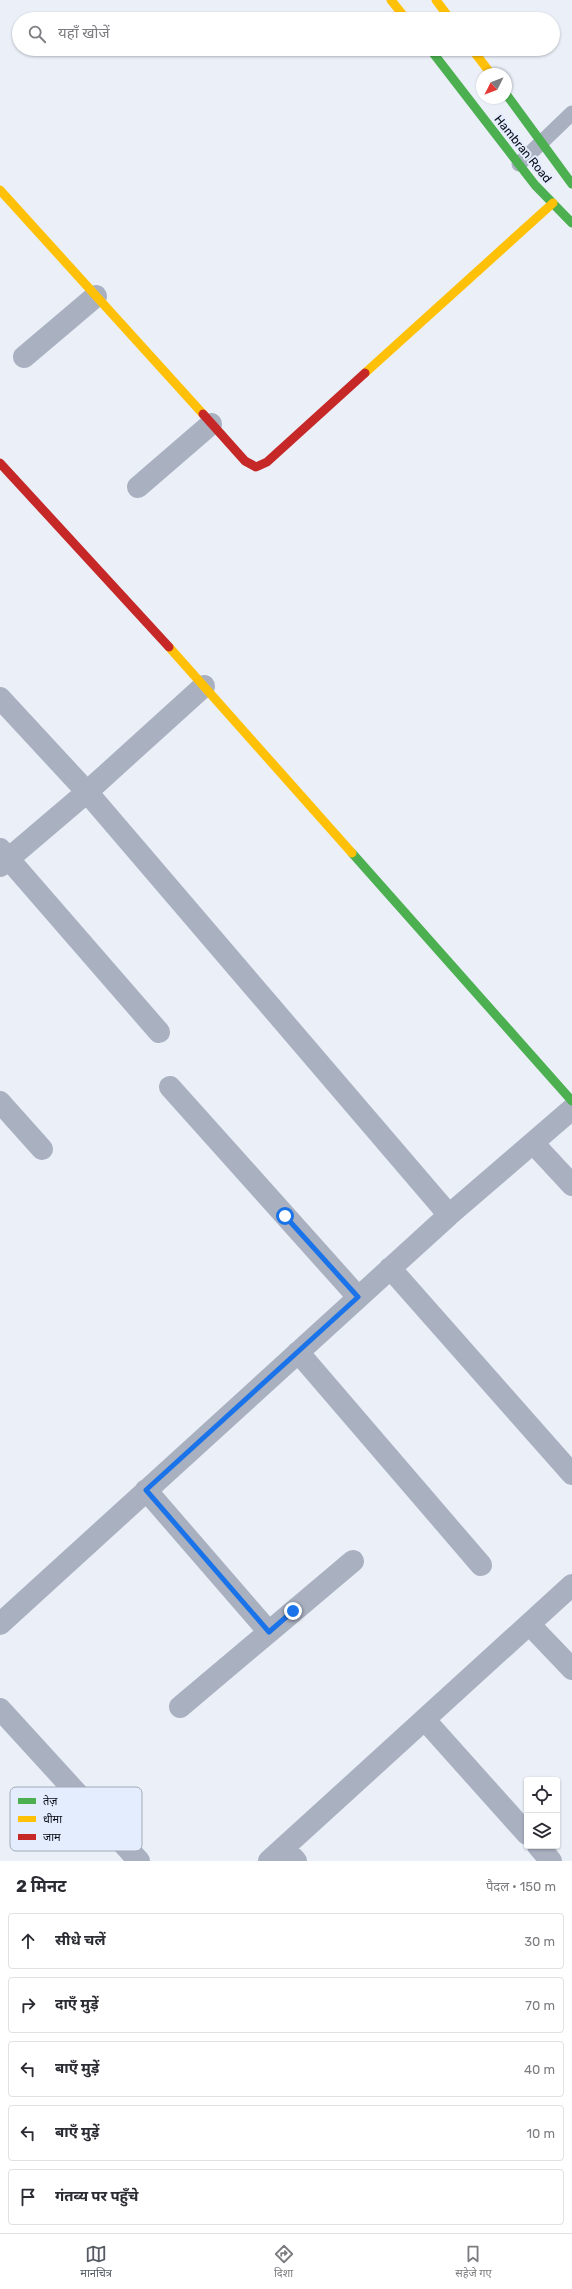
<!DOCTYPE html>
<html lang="hi">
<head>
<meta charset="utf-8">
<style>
	:root { --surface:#fff; --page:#f7f7f7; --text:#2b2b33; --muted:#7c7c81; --line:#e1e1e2; --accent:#565b64 }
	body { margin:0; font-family:Rubik,"Noto Sans Devanagari",sans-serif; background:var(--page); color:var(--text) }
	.controls { position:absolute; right:12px; bottom:12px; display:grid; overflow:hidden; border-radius:4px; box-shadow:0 1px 3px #0004 }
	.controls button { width:36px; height:36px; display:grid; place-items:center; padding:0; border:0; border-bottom:1px solid var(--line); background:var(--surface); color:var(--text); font:20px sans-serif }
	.compass { position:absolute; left:476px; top:68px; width:36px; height:36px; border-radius:50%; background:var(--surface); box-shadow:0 1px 3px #0004; rotate:228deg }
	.stop { position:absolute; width:12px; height:12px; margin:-9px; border:3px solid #1a73e8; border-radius:50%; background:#fff }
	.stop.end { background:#1a73e8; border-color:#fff; box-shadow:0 1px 4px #0008 }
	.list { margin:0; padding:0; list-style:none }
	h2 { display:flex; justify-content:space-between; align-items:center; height:52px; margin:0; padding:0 16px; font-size:17px }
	h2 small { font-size:13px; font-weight:400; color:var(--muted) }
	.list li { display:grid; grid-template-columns:26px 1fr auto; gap:12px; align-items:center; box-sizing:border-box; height:56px; margin:0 8px 8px; padding:0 8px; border:1px solid var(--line); border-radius:4px }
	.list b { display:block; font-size:15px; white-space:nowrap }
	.list em { font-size:13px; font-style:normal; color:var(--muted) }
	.icon { flex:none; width:22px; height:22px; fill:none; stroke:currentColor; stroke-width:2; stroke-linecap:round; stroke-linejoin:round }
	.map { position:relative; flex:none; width:572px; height:1861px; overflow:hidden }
	.search { position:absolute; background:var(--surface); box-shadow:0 1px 3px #0004; left:12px; right:12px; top:12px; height:44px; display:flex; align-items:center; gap:10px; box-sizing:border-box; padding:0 14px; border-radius:22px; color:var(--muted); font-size:15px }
	.sheet { height:372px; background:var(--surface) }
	nav { display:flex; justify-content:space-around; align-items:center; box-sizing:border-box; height:56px; border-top:1px solid var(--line); background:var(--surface); font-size:11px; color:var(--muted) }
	nav a { display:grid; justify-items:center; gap:2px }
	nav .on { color:var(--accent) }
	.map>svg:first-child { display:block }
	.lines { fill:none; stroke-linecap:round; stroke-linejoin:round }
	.lane { stroke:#a9b0c0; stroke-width:15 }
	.street { stroke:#a9b0c0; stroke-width:22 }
	.fast { stroke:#4caf50; stroke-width:9 }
	.slow { stroke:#ffc107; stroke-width:9 }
	.jam { stroke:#c62828; stroke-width:9 }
	.route { stroke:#1a73e8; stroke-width:5 }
	.labels { text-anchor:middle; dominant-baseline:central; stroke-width:4; stroke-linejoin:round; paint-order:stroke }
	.street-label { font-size:12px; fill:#070b15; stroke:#e4edfe }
	.key { fill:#e4edfe; stroke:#a2a9b8; stroke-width:1 }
	.key-label { font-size:11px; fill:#070b15 }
</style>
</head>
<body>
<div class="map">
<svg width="572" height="1861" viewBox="0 0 572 1861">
	<rect width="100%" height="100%" fill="#eaeff8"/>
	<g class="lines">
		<path class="lane" d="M519,164L572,113"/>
		<path class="street" d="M24,357L96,296
			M138,487L211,424
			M0,698L87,792L449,1215
			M0,849L159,1032
			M0,866L87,792L204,686
			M170,1087L358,1297
			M0,1102L42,1149
			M534,1144L572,1185
			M390,1268L572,1474
			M298,1352L481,1565
			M146,1490L269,1632L353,1561
			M0,1624L449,1215L572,1109
			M530,1625L572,1669
			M180,1707L269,1632
			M0,1709L139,1861
			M425,1720L527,1834
			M538,1846L551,1861
			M284,1848L296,1861
			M269,1861L572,1585"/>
		<path class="fast" d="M430,49L535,185L572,223
			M506,94L572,184
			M352,853L572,1101"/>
		<path class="slow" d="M391,0L406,19
			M436,0L450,19
			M472,49L491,74
			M0,190L203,414
			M365,373L553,203
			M169,647L352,853"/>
		<path class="jam" d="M203,414L245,461L256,467L267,462L365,373
			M0,463L169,647"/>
	</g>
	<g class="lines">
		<path class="route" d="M285,1216L358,1297L146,1490L269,1632L293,1611"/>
	</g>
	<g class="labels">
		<g class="street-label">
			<text transform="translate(523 149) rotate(51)">Hambran Road</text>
		</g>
	</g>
	<rect x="10" y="1787" width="132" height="64" rx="6" class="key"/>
	<rect x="18" y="1798" width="18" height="6" fill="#4caf50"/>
	<rect x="18" y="1816" width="18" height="6" fill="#ffc107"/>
	<rect x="18" y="1834" width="18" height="6" fill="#c62828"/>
	<g class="key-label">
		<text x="43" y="1805">तेज़</text>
		<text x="43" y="1823">धीमा</text>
		<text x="43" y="1841">जाम</text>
	</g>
</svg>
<div class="controls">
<button><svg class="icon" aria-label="locate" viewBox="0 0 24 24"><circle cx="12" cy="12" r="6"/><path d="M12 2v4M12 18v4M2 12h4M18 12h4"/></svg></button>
<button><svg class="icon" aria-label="layers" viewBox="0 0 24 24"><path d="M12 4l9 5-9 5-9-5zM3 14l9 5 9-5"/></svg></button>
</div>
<svg class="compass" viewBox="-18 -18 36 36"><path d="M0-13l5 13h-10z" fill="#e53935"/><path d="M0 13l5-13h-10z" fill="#7c7c81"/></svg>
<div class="stop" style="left:285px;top:1216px"></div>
<div class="stop end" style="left:293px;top:1611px"></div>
<div class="search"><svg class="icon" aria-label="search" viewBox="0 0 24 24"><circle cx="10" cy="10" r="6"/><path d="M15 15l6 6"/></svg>यहाँ खोजें</div>
</div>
<section class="sheet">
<h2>2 मिनट<small>पैदल · 150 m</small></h2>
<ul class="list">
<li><svg class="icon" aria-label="ahead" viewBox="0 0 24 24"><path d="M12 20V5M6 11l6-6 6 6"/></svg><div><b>सीधे चलें</b></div><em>30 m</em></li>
<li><svg class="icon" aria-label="right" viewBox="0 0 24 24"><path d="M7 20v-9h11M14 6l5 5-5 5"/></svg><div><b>दाएँ मुड़ें</b></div><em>70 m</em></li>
<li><svg class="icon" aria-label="left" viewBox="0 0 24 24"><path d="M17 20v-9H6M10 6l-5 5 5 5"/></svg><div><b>बाएँ मुड़ें</b></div><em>40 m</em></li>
<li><svg class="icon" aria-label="left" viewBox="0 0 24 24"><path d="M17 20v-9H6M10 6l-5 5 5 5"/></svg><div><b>बाएँ मुड़ें</b></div><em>10 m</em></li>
<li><svg class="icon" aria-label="arrive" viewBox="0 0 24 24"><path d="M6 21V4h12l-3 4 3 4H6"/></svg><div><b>गंतव्य पर पहुँचे</b></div></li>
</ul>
</section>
<nav>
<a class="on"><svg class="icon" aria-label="map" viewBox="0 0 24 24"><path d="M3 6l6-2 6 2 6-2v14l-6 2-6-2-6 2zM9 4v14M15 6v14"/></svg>मानचित्र</a>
<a><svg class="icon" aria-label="directions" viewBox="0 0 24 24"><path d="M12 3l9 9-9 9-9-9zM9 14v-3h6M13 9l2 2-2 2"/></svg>दिशा</a>
<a><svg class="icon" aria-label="saved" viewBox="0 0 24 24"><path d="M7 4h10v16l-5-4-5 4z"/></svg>सहेजे गए</a>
</nav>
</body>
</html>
